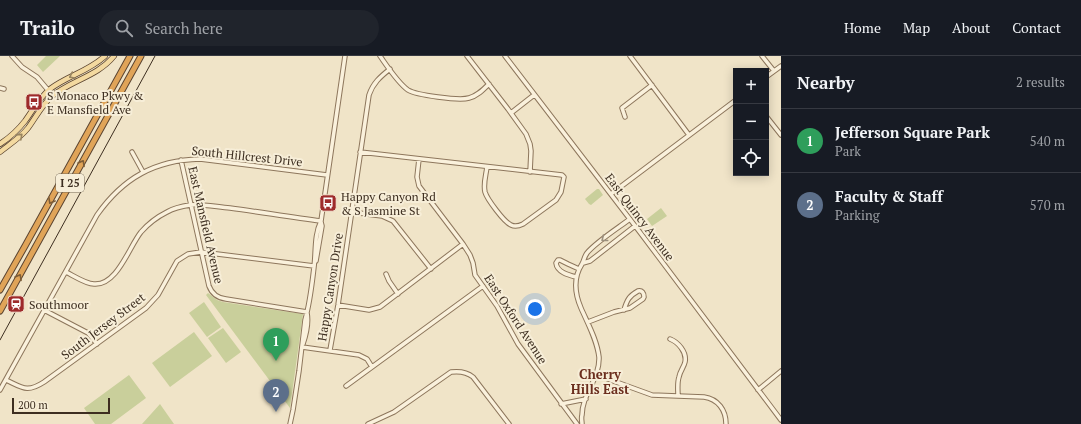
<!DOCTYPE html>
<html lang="en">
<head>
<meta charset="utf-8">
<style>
	:root { --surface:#171b24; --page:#20242c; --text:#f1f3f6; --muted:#9ea1a6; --line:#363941; --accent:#8c9099 }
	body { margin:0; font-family:"PT Serif",serif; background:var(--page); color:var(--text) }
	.controls { position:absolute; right:12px; top:12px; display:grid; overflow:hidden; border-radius:0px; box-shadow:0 2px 10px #0003 }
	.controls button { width:36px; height:36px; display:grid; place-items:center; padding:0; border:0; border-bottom:1px solid var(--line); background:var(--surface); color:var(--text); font:20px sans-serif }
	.scale { position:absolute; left:12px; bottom:10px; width:98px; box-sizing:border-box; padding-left:4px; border:2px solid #3d2e20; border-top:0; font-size:11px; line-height:14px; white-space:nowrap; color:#3d2e20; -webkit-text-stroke:3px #f7eed8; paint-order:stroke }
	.you { position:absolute; left:535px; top:253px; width:14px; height:14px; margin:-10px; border:3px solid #fff; border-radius:50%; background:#1a73e8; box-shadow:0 0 0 6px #1a73e833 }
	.badge { display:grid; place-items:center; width:26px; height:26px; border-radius:50%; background:var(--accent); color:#fff; font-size:13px; font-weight:700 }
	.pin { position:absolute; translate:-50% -33px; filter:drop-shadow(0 1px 2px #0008) }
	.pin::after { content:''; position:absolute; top:21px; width:14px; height:12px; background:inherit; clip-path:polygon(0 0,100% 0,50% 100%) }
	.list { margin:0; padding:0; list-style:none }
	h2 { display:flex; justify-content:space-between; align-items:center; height:52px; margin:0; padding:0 16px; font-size:17px }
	h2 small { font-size:13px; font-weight:400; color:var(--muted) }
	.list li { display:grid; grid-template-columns:26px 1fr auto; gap:12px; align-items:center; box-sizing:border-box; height:64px; padding:0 16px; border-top:1px solid var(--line) }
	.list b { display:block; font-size:15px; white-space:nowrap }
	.list p { margin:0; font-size:13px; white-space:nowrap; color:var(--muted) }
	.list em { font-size:13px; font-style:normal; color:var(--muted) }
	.icon { flex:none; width:22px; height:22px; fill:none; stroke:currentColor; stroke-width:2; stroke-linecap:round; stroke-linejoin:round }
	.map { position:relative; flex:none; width:781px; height:368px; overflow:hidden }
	header { display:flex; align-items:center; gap:24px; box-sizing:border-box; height:56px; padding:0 20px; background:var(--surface); border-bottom:1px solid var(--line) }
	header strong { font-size:19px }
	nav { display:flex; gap:22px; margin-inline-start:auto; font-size:14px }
	.search { width:280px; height:36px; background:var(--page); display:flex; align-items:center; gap:10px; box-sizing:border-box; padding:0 14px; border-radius:22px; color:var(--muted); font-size:15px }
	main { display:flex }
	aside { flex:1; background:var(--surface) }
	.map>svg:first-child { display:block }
	.green { fill:#c9cf9b }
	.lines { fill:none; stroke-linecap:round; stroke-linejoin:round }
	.minor-casing { stroke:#8d765c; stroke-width:5.5 }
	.major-casing { stroke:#5b4430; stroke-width:6 }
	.highway-casing { stroke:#5b4430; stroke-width:7 }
	.minor { stroke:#faf1dc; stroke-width:3.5 }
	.major { stroke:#f3d9a0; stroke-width:4.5 }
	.highway { stroke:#e0a458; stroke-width:5 }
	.tram { stroke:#3d2e20; stroke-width:1 }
	.oneway { stroke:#988460 }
	.oneway2 { stroke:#7e5d36 }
	.oneway3 { stroke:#9c907e }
	.labels { text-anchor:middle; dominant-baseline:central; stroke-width:4; stroke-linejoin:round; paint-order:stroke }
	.shield { fill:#f7eed8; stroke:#756857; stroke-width:1 }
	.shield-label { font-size:11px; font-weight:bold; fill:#3d2e20 }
	.poi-label { font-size:12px; fill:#3d2e20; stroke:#f7eed8; text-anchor:start }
	.street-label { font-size:12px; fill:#3d2e20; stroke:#f7eed8 }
	.neighbourhood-label { font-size:13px; font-weight:bold; fill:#6b2e1e; stroke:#f7eed8 }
</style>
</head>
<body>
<header>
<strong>Trailo</strong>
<div class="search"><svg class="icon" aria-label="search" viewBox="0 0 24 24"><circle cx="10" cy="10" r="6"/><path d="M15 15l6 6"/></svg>Search here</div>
<nav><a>Home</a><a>Map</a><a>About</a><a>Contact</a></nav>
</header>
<main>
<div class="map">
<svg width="781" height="368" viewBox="0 0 781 368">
	<rect width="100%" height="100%" fill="#f0e4c8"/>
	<path class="green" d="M46,0H60L43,16L37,9Z
		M597,133H599L603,139L591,149L589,148L585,143L586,142Z
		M661,152L667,160L652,170L647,163Z
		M208,237L217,244L223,246L303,258L290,352L206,239Z
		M204,246L221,271L207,281L189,257Z
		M223,272L241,296L226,307L208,282Z
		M194,276L212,300L170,331L152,307Z
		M129,319L146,342L111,368H95L84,352Z
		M160,348L174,368H142Z"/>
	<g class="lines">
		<defs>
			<path id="minor" d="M12,0L22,11L37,21L53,40
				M380,0C387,10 398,27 408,34C416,39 459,45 469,42C477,40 483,34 489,28
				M467,0L508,53L526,78L530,88L531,95L530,116
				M505,0L639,175L781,364
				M630,0L689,79
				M762,0L774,15
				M766,21L781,10
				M0,32L4,33
				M511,57L534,39
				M766,60L781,79
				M625,61L622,52L652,29
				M132,96L143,116
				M360,96L562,119L564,121L561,136L556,144L523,168C519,170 515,171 511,169C504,166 487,143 485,136C483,128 486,119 487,111
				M419,103L417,121L419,130L463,188L470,199L473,207L475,219L497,250L518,288L577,368
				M181,104L209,230C212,238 217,242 226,243L307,256
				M611,138L736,44
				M351,156L382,160L393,165L431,213
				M316,205L322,170L321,166
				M583,207L590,205L635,170
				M66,216C74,220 86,228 94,228C117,230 129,191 141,176C148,168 157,161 167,156C174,152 183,150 190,149C203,148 217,151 230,152C260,156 290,161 321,165
				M386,218L389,225L398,238
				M576,221C568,219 557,216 556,207L558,204H560L568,208L579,213
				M338,249L369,254L380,251L463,188
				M44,254L88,277L97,288
				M588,266L614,256L630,252L643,243L644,241C644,237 642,234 638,235C629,240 627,244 624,254
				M670,283C678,286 687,296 685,306C684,311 680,315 679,321C677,327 678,334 678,340
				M303,288C306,279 309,267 307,257
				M302,291L359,299L367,303L372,311
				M330,294L338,249L369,39C373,27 380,21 390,13
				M597,319L652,339L704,341C718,343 726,354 726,368
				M6,324C23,332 27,337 44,326L146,252L158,239L177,205L188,198L201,196L314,210
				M346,330L483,230
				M0,334L97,159C123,122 155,104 200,103L327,119
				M758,334L781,315
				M561,348L586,343
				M290,368L293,354L299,315L305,264C310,247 312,228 314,211C316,196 314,179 321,165L345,0
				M368,368L394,356L451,316C459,315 467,316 473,321L509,368
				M582,368C582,365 581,362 582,359C582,338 600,323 599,301C597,284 588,268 581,252C575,238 573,222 582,208C584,205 584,201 587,197C596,186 618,172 630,163"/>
			<path id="major" d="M0,88C9,82 18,74 25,65C33,54 39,42 50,33C67,20 89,15 105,0
				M0,96C10,88 21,81 28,72C36,61 42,49 52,40C72,24 98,20 114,0"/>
			<path id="highway" d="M0,234L25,190L130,0
				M0,255L141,0"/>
		</defs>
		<use href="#minor" class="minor-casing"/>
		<use href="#major" class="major-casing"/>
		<use href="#highway" class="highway-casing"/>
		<use href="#minor" class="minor"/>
		<use href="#major" class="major"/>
		<use href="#highway" class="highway"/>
		<path class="tram" d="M0,284L155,0"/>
	</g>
	<defs><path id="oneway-chevron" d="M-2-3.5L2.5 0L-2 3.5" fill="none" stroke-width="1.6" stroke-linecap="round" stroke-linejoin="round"/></defs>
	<g class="oneway">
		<use href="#oneway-chevron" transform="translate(72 20) rotate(154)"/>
		<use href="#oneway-chevron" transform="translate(20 80) rotate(-42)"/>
	</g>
	<g class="oneway2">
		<use href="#oneway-chevron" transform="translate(82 107) rotate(-61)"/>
		<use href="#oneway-chevron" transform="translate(51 145) rotate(119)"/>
		<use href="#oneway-chevron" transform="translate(19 221) rotate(-61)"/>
	</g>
	<use class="oneway3" href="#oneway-chevron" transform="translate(604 183) rotate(142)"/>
	<defs>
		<symbol id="bus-square" viewBox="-11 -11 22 22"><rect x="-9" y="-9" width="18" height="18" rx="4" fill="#9e2a2b" stroke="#f7eed8"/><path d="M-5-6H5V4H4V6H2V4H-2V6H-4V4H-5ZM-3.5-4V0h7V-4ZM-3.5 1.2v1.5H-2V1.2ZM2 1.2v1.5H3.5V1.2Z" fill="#fff"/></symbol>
		<symbol id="station-square" viewBox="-11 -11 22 22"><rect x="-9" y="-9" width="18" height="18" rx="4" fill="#9e2a2b" stroke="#f7eed8"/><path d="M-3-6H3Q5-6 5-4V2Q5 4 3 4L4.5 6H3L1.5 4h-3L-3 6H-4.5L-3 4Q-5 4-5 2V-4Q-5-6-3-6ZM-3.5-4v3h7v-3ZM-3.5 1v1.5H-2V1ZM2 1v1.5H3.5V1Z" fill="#fff"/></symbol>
	</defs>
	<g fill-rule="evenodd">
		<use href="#bus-square" x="24" y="36" width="20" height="20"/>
		<use href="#bus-square" x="318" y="137" width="20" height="20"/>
		<use href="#station-square" x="6" y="238" width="20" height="20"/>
	</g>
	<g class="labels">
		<rect class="shield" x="56" y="118" width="28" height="18" rx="3"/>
		<g class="shield-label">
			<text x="70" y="127">I 25</text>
		</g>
		<g class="poi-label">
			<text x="47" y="39">S Monaco Pkwy &amp;<tspan x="47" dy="14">E Mansfield Ave</tspan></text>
			<text x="341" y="140">Happy Canyon Rd<tspan x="341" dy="14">&amp; S Jasmine St</tspan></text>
			<text x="29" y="248">Southmoor</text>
		</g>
		<g class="street-label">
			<text transform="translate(247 100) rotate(6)">South Hillcrest Drive</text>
			<text transform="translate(640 161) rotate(53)">East Quincy Avenue</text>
			<text transform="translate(206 169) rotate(77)">East Mansfield Avenue</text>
			<text transform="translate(330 231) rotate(-81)">Happy Canyon Drive</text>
			<text transform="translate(516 263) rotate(57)">East Oxford Avenue</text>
			<text transform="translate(103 270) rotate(-37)">South Jersey Street</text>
		</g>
		<g class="neighbourhood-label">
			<text x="600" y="318">Cherry<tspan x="600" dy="15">Hills East</tspan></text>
		</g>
	</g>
</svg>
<div class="controls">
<button>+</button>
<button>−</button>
<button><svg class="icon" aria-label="locate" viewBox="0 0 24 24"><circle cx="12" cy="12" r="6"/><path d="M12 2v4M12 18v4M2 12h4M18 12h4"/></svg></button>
</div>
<div class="scale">200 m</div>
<div class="you"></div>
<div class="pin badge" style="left:276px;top:305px;background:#2e9e5b">1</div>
<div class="pin badge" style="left:276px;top:356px;background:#5c6f8a">2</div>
</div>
<aside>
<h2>Nearby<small>2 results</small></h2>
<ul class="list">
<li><span class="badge" style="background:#2e9e5b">1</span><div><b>Jefferson Square Park</b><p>Park</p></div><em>540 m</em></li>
<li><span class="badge" style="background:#5c6f8a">2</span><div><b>Faculty &amp; Staff</b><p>Parking</p></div><em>570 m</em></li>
</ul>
</aside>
</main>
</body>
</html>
